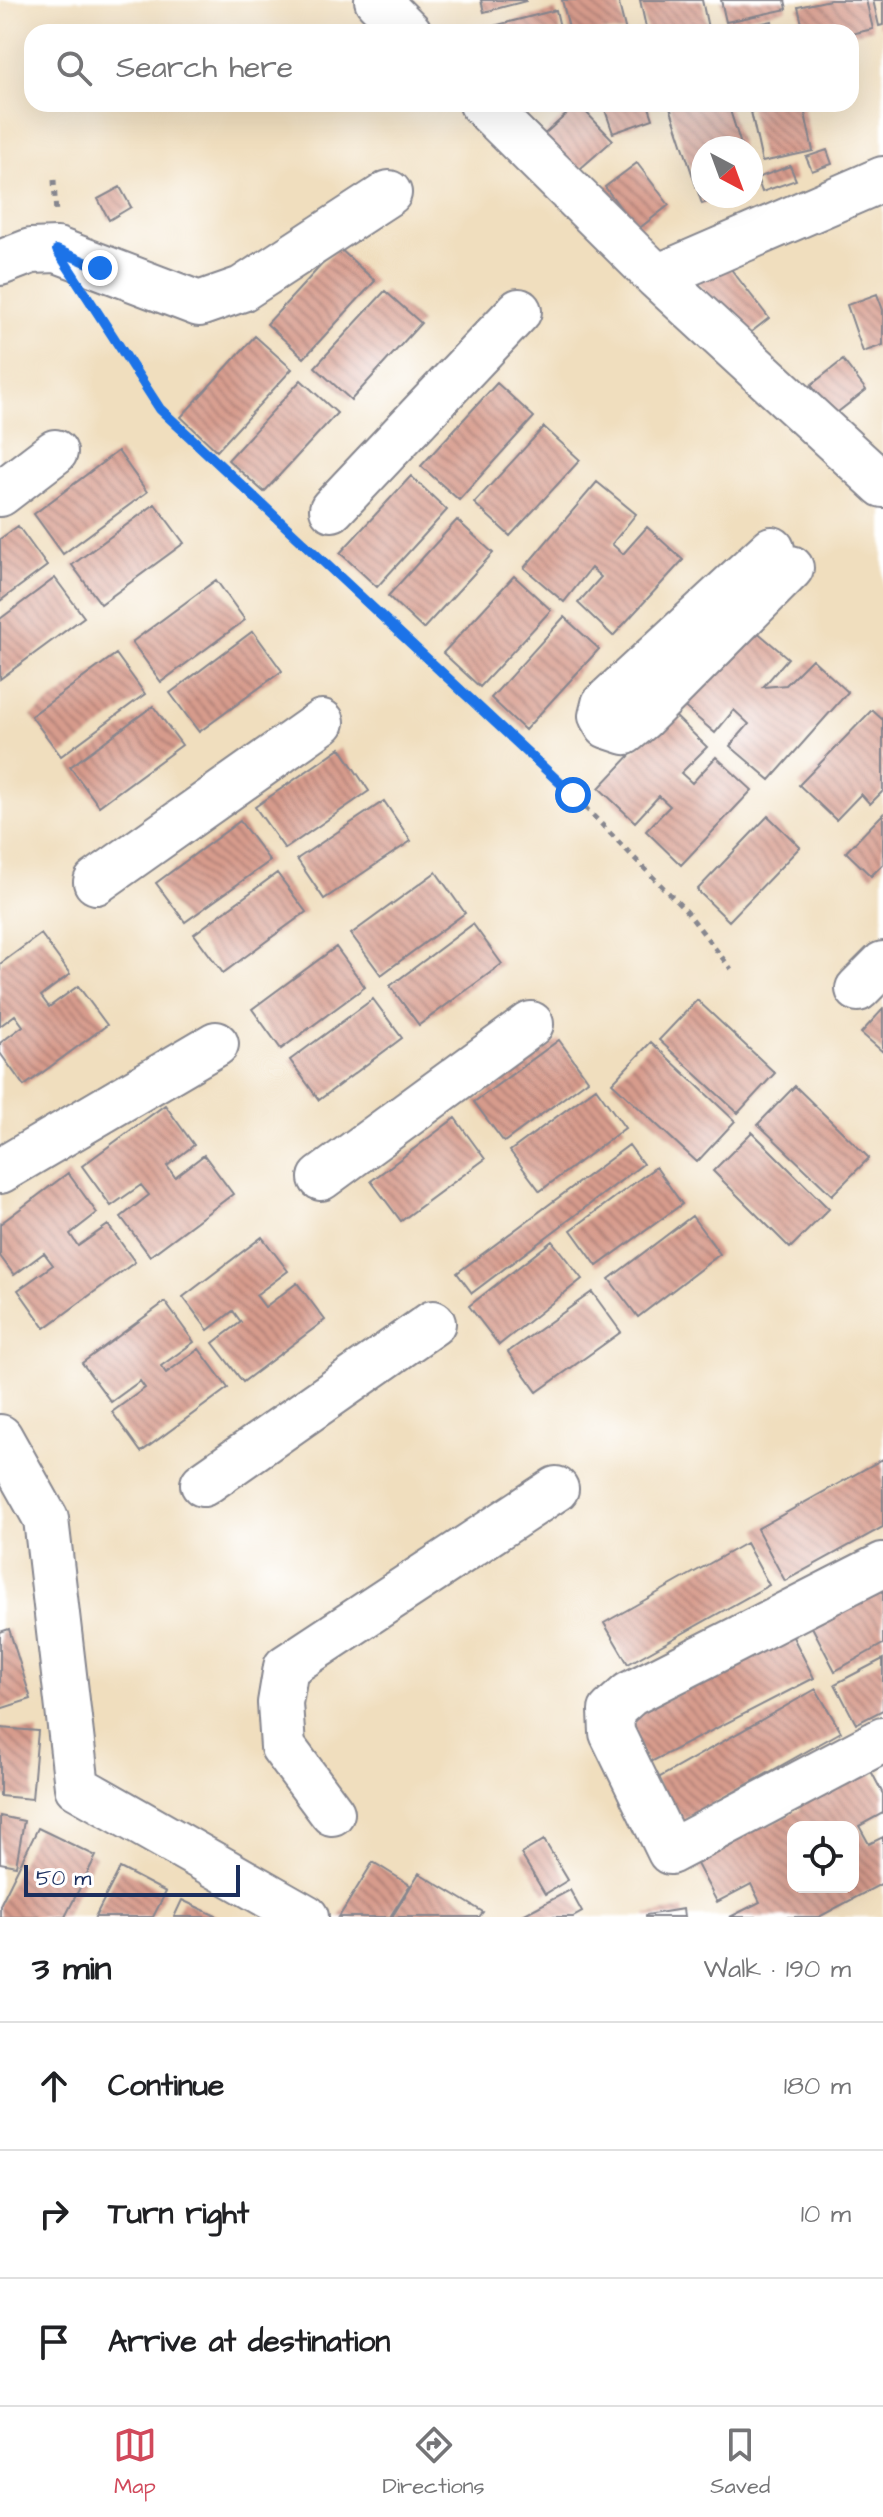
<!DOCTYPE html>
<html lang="en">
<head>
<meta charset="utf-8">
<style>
	:root { --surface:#fff; --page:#f2f2f2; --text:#202124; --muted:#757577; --line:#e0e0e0; --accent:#d1495b }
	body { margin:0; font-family:"Architects Daughter",sans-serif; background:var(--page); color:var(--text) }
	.controls { position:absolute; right:24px; bottom:24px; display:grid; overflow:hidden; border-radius:16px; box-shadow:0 8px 32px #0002 }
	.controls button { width:72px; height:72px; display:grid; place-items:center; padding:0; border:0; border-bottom:2px solid var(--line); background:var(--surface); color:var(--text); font:40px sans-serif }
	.compass { position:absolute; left:691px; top:136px; width:72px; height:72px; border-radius:50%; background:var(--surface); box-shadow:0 8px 32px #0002; rotate:139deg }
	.scale { position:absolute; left:24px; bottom:20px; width:216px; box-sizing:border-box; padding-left:8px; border:4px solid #1b2f5e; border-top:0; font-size:22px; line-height:28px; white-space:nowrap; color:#1b2f5e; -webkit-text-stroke:6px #fff; paint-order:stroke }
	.stop { position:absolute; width:24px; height:24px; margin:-18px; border:6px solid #1a73e8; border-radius:50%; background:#fff }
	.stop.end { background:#1a73e8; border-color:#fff; box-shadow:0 2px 8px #0008 }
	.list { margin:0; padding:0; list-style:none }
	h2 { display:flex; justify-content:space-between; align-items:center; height:104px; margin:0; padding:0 32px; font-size:34px }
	h2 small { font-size:26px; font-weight:400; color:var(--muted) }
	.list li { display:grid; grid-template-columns:52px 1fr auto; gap:24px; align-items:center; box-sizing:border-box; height:128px; padding:0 32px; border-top:2px solid var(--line) }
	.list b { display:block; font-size:30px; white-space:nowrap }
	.list em { font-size:26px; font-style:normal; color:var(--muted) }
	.icon { flex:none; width:44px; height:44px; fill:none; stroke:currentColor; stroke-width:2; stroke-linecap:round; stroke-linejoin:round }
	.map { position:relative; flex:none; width:883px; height:1917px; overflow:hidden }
	.search { position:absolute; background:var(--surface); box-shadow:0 8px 32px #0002; left:24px; right:24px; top:24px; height:88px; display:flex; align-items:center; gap:20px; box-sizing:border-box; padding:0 28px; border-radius:24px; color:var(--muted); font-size:30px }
	.sheet { height:488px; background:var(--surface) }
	nav { display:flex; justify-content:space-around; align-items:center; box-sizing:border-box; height:112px; border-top:2px solid var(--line); background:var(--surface); font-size:22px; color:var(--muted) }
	nav a { display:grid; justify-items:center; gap:4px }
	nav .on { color:var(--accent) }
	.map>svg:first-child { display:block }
	.building { fill:url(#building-back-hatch); fill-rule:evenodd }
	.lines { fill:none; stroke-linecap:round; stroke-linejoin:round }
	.minor-casing { stroke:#86868e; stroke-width:48 }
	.path { stroke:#86868e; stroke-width:5; stroke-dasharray:6 6; stroke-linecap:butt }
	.minor { stroke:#fff; stroke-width:44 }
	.route { stroke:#1a73e8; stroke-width:10 }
</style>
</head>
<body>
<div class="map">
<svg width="883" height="1917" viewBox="0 0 883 1917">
	<defs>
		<pattern id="building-back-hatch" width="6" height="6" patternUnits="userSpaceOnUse" patternTransform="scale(2)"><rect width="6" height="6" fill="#d79b8c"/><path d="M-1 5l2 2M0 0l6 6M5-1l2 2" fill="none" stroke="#ae7f76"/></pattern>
	</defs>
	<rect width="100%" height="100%" fill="#fff"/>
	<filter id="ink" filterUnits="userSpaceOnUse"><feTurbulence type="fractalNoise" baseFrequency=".0125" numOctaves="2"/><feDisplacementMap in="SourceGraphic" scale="16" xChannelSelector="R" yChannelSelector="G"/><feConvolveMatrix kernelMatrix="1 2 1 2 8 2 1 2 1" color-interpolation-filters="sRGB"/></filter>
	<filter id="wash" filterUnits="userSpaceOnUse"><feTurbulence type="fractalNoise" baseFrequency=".006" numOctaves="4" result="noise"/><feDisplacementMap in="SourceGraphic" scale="32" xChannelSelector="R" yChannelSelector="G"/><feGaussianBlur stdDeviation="1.8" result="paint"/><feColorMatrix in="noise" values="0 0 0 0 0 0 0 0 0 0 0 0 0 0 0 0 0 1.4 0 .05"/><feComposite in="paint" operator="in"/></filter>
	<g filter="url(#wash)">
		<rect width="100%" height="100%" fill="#f0debe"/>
		<g id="blocks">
			<path class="building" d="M481,0H526V1L484,12Z
				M562,0H618L626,32H570Z
				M640,0H702L708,28L690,32H647Z
				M721,0H785L787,9L726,22Z
				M830,0H866L873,29L851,34L804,32L798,7Z
				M873,0H883V25L879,26Z
				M556,10L561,32H488L486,28Z
				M772,21L774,32H727V31Z
				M578,104L613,140L573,175L540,138Z
				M603,104H648L653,119L613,133Z
				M669,104H728L742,148H703V196H723L702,204Z
				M761,104H803L813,151L762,162L750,107Z
				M827,150L832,164L812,171L806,157Z
				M637,163L669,205L637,230L605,187Z
				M790,166L796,180L762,192L757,178Z
				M120,187L131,207L109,220L98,199Z
				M338,247L375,281L304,358L267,324Z
				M720,255L769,318L741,340L693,276Z
				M385,291L421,323L351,400L315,367Z
				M877,294L883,310V345L863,352L847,305Z
				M255,336L292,369L217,451L181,417Z
				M843,360L866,390L834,415L811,385Z
				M301,380L337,413L264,492L228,460Z
				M497,383L534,417L459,500L421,466Z
				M544,427L580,460L510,536L474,503Z
				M118,451L147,492L63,554L34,514Z
				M411,476L447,510L377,587L340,553Z
				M597,482L636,514L612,544L623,554L647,527L683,560L613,636L578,603L601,577L591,568L564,602L524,568Z
				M155,504L184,543L101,604L72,565Z
				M457,520L493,553L423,629L388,596Z
				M18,526L47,566L0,601V539Z
				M514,576L551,610L480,687L443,653Z
				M55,578L84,617L0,679V619Z
				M216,580L245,620L161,682L132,642Z
				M564,617L599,649L525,730L491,698Z
				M749,625L788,658L763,687L786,685L812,659L848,692L770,780L730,746L749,724L734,710L715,733L681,704Z
				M253,631L282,671L199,732L170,693Z
				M116,654L145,694L61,756L31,716Z
				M153,706L182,745L99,806L70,767Z
				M872,710L883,720V791L870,804L861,794L836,820L799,785Z
				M671,712L707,747L681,773L692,783L716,757L752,790L681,865L646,831L670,806L659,796L635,822L599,788Z
				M340,748L369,791L285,849L255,807Z
				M384,801L411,841L324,899L297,859Z
				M883,814V864L871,876L846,852Z
				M768,816L800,847L729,921L697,890Z
				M240,821L270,861L185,922L156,883Z
				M436,872L465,913L381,975L351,934Z
				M277,873L306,912L223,973L194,934Z
				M473,924L502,964L419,1025L390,986Z
				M41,934L70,974L41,996L49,1007L78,986L107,1025L24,1086L0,1053V1043L23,1026L15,1015L0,1026V964Z
				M336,947L365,987L281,1049L252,1009Z
				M373,999L402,1038L319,1100L290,1060Z
				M697,1000L775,1073L738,1113L659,1040Z
				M883,1009V1052L861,1033Z
				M559,1040L588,1080L504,1142L474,1102Z
				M651,1042L735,1121L697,1162L612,1083Z
				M795,1086L869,1158L832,1195L758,1124Z
				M596,1088L625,1128L540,1191L510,1151Z
				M165,1105L194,1145L167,1166L175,1177L204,1155L233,1194L150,1256L121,1217L149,1195L141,1185L111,1206L82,1166Z
				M455,1118L485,1159L401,1221L371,1181Z
				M752,1132L829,1209L790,1248L713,1171Z
				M629,1145L643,1164L472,1293L457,1273Z
				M656,1167L682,1204L597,1266L571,1230Z
				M68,1173L97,1213L70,1234L78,1246L108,1225L135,1262L45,1328L18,1290L53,1265L44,1253L14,1275L0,1256V1224Z
				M692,1216L720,1254L638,1317L609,1279Z
				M262,1237L288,1271L256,1295L265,1307L297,1283L325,1320L243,1382L213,1343L241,1322L233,1311L208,1330L183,1297Z
				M552,1241L582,1279L499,1345L469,1306Z
				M592,1292L621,1332L537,1392L508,1352Z
				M165,1302L194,1342L161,1366L166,1373L199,1349L228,1388L141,1452L112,1412L145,1388L140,1381L111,1402L82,1363Z
				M883,1459V1527L785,1581L757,1529Z
				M746,1543L769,1585L628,1664L604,1623Z
				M883,1588V1644L835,1671L812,1627Z
				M9,1629L31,1699L0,1709V1632Z
				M792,1635L814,1678L647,1764L625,1720Z
				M883,1659V1710L856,1724L835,1684Z
				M816,1689L841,1732L679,1823L655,1780Z
				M0,1728L38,1731L32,1799L0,1796Z
				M871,1771L883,1794V1813L859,1826L869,1844L883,1837V1883L819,1917H730L760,1902L751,1884L717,1902L697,1864L733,1845L729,1836L765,1817L770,1825L801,1809L799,1805ZM793,1827H853V1887H793Z
				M0,1816L24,1821L16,1866L0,1863Z
				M38,1828L96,1856L65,1917H0V1905Z
				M544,1840L568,1880L545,1894L521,1854Z
				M373,1862L410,1885L390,1917H339Z
				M120,1868L166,1892L153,1917H95Z
				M419,1873L483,1912L479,1917H392Z
				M570,1890L582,1912L573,1917H519Z
				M182,1900L218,1917H174Z
				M683,1909L684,1917H646V1915Z"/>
		</g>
	</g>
	<g filter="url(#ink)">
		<use href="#blocks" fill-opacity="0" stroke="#86868e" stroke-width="2"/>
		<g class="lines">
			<defs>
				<path id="minor" d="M377,0L409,32
					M482,104L657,277L883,485
					M0,263L31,251L57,250L199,304L242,289L389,193
					M657,277L883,179
					M0,494L55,452
					M332,509L519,311
					M772,549L604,704L601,716L607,726L625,732L642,718L791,568
					M96,882L322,722
					M858,989L883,964
					M0,1171L216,1044
					M321,1178L531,1024
					M0,1437L46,1519L77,1787L306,1917
					M203,1484L433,1323
					M883,1565L630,1694L611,1711L612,1733L670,1852L883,1740
					M332,1813L283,1747L280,1703L286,1667L556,1489"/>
			</defs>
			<use href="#minor" class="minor-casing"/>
			<path class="path" d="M54,180L56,215
				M91,303L160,409L573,795L687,912L731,969"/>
			<use href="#minor" class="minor"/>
		</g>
	</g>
	<g class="lines" filter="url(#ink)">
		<path class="route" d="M100,268L57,250L160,409L573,795"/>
	</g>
</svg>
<div class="controls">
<button><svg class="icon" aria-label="locate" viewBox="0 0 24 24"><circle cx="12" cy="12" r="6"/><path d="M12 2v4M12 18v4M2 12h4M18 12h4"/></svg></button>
</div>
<svg class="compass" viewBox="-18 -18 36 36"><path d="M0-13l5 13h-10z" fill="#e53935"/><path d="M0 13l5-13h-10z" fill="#757577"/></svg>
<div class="scale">50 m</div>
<div class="stop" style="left:573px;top:795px"></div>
<div class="stop end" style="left:100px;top:268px"></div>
<div class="search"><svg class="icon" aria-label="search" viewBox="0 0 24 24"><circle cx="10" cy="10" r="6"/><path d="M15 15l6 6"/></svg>Search here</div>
</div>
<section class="sheet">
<h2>3 min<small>Walk · 190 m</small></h2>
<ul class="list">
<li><svg class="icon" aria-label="ahead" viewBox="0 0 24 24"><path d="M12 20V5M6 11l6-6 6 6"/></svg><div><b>Continue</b></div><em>180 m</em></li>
<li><svg class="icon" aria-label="right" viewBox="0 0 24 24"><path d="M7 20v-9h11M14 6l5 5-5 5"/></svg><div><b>Turn right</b></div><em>10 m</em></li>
<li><svg class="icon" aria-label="arrive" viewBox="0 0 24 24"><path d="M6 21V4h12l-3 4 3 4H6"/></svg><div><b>Arrive at destination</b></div></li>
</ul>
</section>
<nav>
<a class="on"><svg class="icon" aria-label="map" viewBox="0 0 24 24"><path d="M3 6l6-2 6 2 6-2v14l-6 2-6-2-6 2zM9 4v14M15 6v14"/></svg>Map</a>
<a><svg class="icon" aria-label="directions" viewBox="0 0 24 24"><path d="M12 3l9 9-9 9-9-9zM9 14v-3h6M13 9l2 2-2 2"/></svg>Directions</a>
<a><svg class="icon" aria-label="saved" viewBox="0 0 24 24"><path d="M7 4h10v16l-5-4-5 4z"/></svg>Saved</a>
</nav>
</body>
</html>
